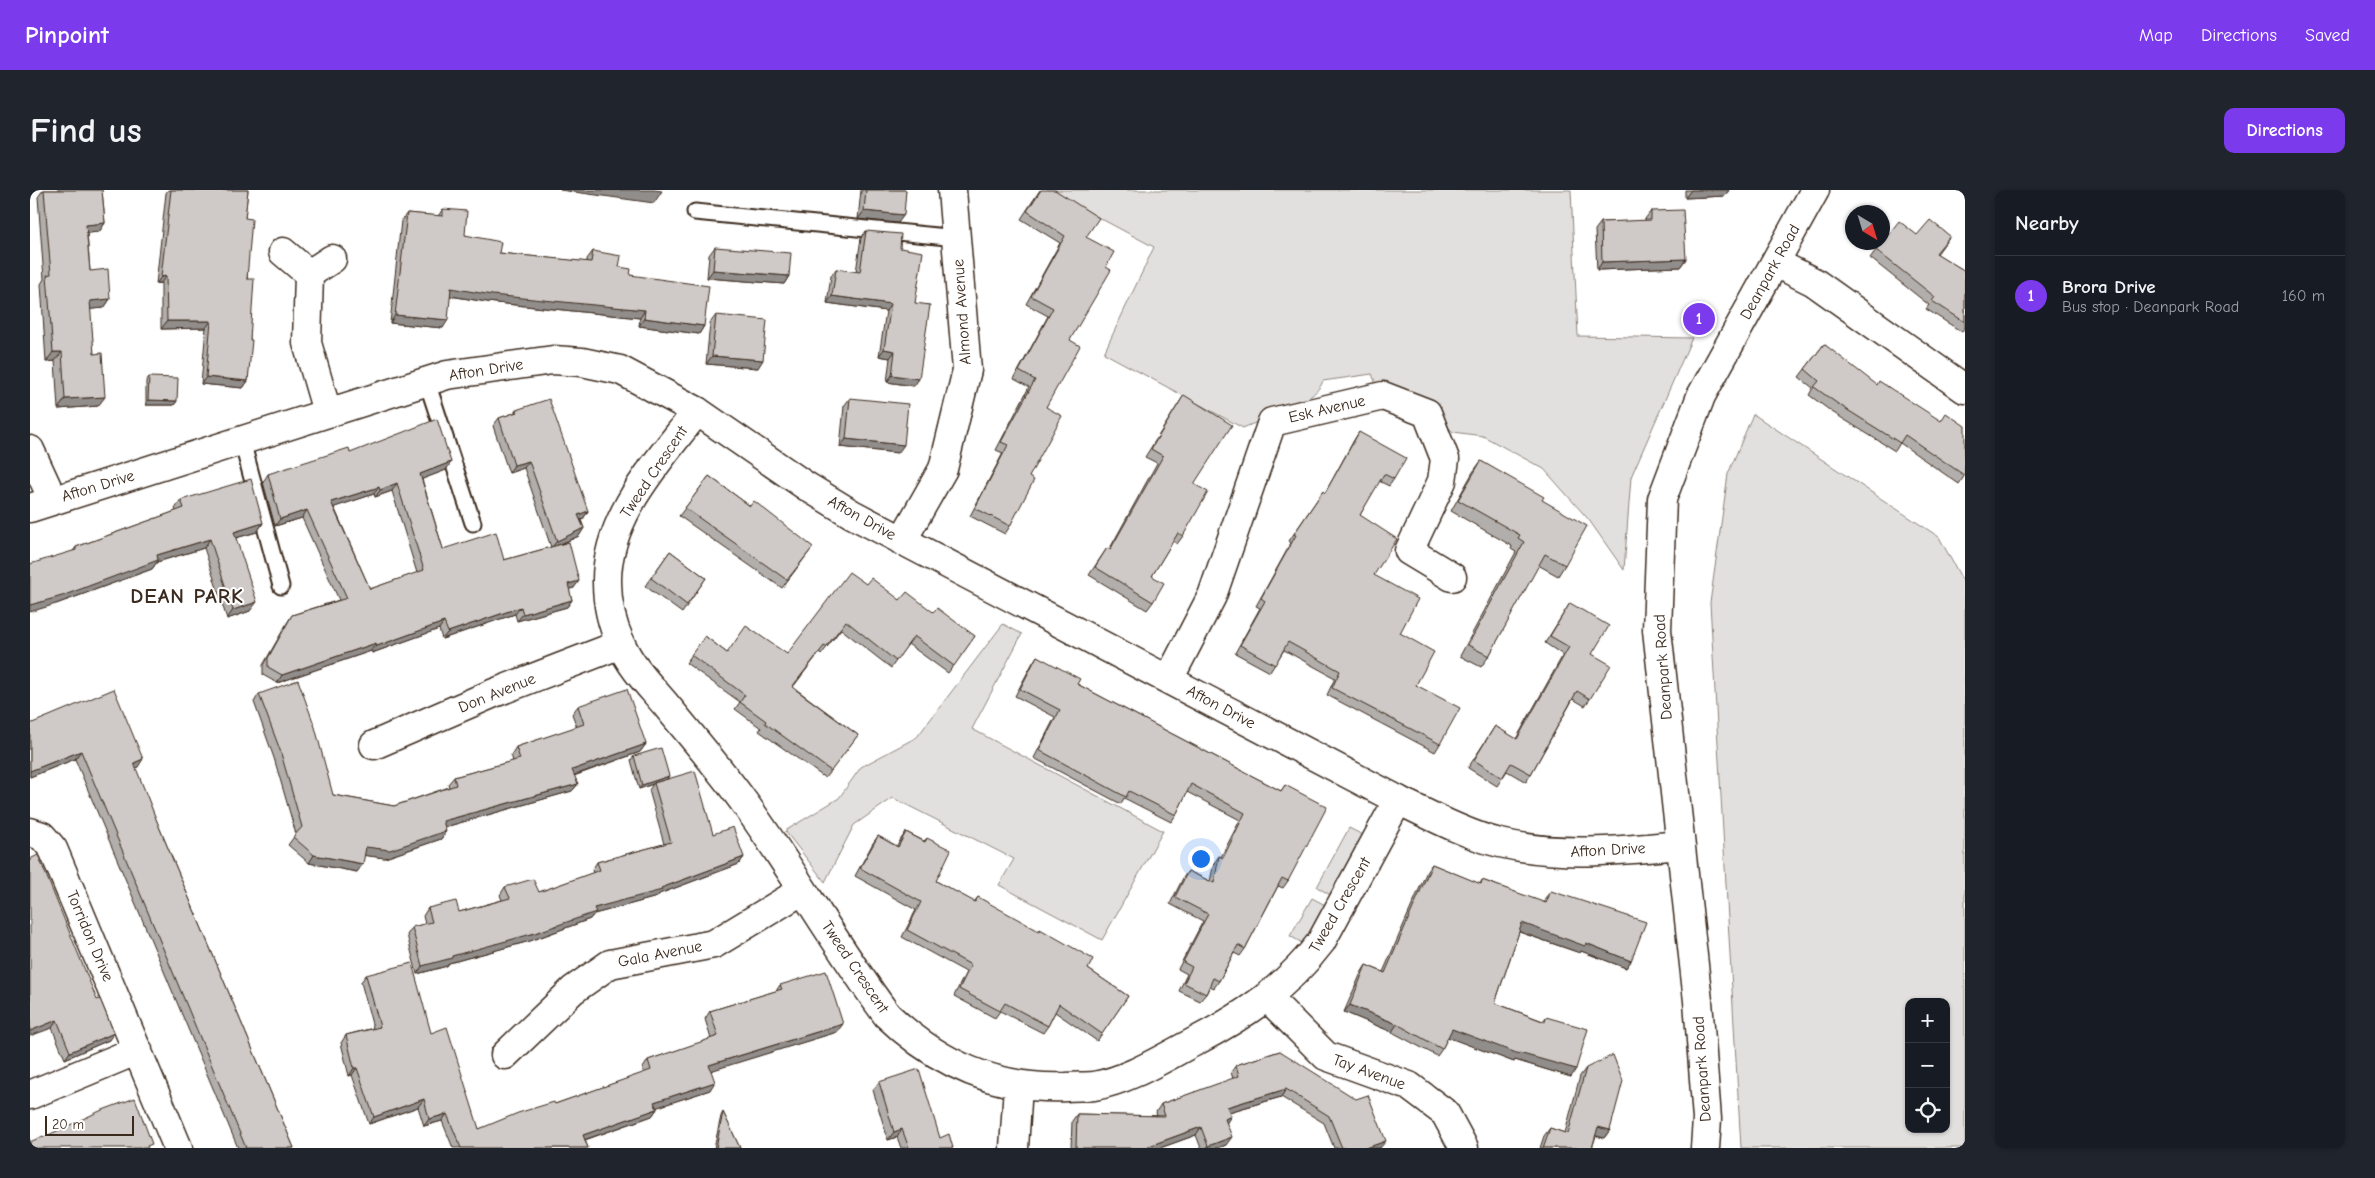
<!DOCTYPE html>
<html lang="en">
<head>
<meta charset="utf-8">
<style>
	:root { --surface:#171b24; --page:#20242c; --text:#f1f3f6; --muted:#9ea1a6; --line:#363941; --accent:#7c3aed }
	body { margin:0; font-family:"Comic Neue",sans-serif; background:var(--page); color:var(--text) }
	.controls { position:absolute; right:15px; bottom:15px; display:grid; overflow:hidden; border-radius:10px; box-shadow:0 1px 4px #0004 }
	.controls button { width:45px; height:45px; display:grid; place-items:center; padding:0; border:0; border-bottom:1px solid var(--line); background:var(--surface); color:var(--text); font:25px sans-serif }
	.compass { position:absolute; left:1815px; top:15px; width:45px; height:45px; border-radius:50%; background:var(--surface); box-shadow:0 1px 4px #0004; rotate:142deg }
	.scale { position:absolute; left:15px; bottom:12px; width:89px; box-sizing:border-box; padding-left:5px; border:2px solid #3b2a1e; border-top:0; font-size:14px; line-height:18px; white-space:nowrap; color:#3b2a1e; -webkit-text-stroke:4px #fff; paint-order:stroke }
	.you { position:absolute; left:1170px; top:668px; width:18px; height:18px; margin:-12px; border:4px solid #fff; border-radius:50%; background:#1a73e8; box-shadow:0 0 0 8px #1a73e833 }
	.badge { display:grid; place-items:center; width:32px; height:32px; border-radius:50%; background:var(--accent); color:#fff; font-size:16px; font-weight:700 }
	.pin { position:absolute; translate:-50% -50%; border:2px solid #fff; box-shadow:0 1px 5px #0006 }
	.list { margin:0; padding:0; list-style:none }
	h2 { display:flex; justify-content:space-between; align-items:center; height:65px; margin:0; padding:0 20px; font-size:21px }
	h2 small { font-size:16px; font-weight:400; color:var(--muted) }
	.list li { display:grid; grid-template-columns:32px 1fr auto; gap:15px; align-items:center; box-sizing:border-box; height:80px; padding:0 20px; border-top:1px solid var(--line) }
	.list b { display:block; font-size:19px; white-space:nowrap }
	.list p { margin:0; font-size:16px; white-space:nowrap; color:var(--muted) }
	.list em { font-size:16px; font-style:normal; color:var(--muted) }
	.icon { flex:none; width:28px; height:28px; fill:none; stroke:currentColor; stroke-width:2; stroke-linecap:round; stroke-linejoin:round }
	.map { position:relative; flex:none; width:1935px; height:958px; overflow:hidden; border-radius:10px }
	header { display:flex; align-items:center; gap:30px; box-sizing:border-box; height:70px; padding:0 25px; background:var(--accent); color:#fff }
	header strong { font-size:24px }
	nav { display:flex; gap:28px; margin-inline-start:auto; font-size:18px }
	.intro { display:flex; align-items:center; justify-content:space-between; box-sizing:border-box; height:120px; padding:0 30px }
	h1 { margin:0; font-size:35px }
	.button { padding:12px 22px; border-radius:10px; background:var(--accent); color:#fff; font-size:18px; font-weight:700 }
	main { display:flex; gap:30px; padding:0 30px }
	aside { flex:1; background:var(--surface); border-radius:10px; box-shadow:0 1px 4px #0004 }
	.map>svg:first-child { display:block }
	.green { fill:#e2e0de; stroke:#8e857e; fill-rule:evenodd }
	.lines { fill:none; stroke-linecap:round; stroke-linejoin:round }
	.service-casing { stroke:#3b2a1e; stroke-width:19 }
	.minor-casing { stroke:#3b2a1e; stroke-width:31 }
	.tertiary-casing { stroke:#3b2a1e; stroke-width:31 }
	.service { stroke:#fff; stroke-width:15 }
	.minor { stroke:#fff; stroke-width:28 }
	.tertiary { stroke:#fff; stroke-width:28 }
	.wall { fill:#b2aeab; stroke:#3b2a1e; fill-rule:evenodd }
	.shaded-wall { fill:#918d8b; stroke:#3b2a1e }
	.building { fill:#cfcac7; stroke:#3b2a1e; fill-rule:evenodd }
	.labels { text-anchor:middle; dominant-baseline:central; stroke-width:4; stroke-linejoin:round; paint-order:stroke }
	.street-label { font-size:16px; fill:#3b2a1e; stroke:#fff }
	.district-label { font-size:21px; font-weight:bold; letter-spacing:1px; fill:#3b2a1e; stroke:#fff }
</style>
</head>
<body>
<header>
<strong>Pinpoint</strong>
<nav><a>Map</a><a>Directions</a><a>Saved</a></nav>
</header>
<div class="intro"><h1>Find us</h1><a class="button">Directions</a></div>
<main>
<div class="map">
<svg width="1935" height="958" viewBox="0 0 1935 958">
	<rect width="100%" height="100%" fill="#fff"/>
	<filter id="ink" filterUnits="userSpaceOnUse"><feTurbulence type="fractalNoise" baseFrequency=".02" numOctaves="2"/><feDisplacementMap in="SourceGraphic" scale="10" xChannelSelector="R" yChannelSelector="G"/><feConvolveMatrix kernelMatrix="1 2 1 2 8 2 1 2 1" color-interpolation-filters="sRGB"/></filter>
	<g filter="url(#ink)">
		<path class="green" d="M1017,0H1541L1548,146L1662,148L1601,287L1594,380L1559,330L1514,279L1453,246L1423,242L1398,218L1348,199L1342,184L1293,191C1285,214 1235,228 1213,238L1074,163L1124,57Z
			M1723,224L1909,347L1935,395V958H1711L1680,413L1698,284ZM1879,812H1916V939H1879Z
			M973,434L992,444L942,539L1133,641L1072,750L969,695L984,669L863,608L824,635L795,692L755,641L809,608L831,577L887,547Z
			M1319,638L1333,645L1302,706L1287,697Z
			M1282,708L1297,716L1274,754L1260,746Z"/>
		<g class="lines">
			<defs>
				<path id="service" d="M665,22L927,48
					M397,192L443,333
					M212,251L251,396"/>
				<path id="minor" d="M253,62L279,84
					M1746,73L1784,92L1935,199
					M667,221C630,270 576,326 577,392C577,412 582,435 591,454C601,477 620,496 636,515C663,548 691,580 716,615C765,683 806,757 857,825C908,874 966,900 1037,897C1046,896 1055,897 1064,896C1099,890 1133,868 1164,852C1214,826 1257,797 1291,752L1368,610
					M297,222L277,153L279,84L302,69
					M0,260L23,310
					M872,351L913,279L937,180L922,0
					M1139,489L1182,406L1242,232L1353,206L1397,223L1415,269L1412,291L1379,361L1422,387
					M344,555L464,503L591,454
					M0,642L12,646L23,659L148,958
					M1238,808L1296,866L1379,896L1415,923L1434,958
					M475,865L543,800L580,774L684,754L773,700
					M0,905L108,860
					M984,958L988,896"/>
				<path id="tertiary" d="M0,318L417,185L523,170L552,172L590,180L667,221L776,296L822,324L1368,610C1397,624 1439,646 1470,653C1530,667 1589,661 1650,655
					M1675,958L1677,929L1668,811L1627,440L1632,309L1671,206L1785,0"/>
			</defs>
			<use href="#service" class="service-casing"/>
			<use href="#minor" class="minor-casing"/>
			<use href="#tertiary" class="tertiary-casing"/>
			<use href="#service" class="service"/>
			<use href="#minor" class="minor"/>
			<use href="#tertiary" class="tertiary"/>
		</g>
		<path class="wall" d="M13,0H72L75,33L69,42L57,43L60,81L80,109L74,118L60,119L68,216L28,219L25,171L16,172L11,94L14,89L8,7Z
			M138,0H218L215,28L220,150L218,191L213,198L171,194L176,138L131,139V93L126,94L136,3Z
			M831,0H876L868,33L828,29Z
			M1010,0L1056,47L1076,77L1040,150L1016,217L999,287L980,336L975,344L940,326L973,263L966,260L999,197L984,189L1018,126L996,114L1030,53L991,29Z
			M1655,0H1699L1695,6L1655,8Z
			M413,19L435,45L469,63L557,72V69L563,61L589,77L674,136L669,144L609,136L610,128L457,112L420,106L413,138L360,133L371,31L377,23L408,26Z
			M1621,21L1656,69L1650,77L1567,80L1565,40L1571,32L1615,31V29Z
			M836,41L870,58L885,113L884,196L857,192L860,168L849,166L856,121L797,113L801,86L806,79L826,82L831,48Z
			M1887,45L1920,46L1907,64L1935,81V138H1934L1932,142L1896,119L1899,115L1840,68L1846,60Z
			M685,57L759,86L754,94L677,88L679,65Z
			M686,125L728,178L676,174L680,133Z
			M1794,154L1935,285L1929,294L1870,253L1865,261L1802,222L1779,205L1783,198L1769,187Z
			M119,187L147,211L144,215H116V191Z
			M1154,205L1164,294L1153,346L1147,354L1143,351L1122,386L1123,412L1117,420L1059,385L1077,358L1079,360L1127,273L1115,267Z
			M820,208L868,263L810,257L814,216Z
			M486,220L558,321L553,329L551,330L554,338L549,346L531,354L544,398L539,399L542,410L537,417L487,431L485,424L412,449L409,439L342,463L341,461L247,493L233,485V475L257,433L262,425L309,410L272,328L245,336L233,292L238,284L421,272L416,280L392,289L413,359L474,370L521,357L494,278L479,283L463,236L469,228L484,223ZM362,301L387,383L340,399L304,317L344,304L345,307Z
			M1329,242L1364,289L1359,296L1349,291L1330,325L1344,385L1370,443L1386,495L1410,554L1405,562L1297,505L1305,488L1254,460L1240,482L1205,463L1230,418L1226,416L1261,353L1259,351L1293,301L1295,303L1324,250Z
			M1451,271L1512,310L1535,375L1528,386L1508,375L1459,466L1451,477L1430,466L1486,362L1481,359L1482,356L1421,321L1443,282Z
			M679,286L720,316L783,357L752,398L649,326Z
			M151,310L233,333L227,342L206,348L220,421L197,429L174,358L127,372L122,379L26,414L43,361L46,357L146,321L145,319Z
			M640,361L676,388L652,423L615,396Z
			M836,394L870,410L903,422L945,446L918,483L878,454L861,478L811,439L791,465L789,463L763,497L828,545L795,588L729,541L731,538L705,519L710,512L656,473L675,446L697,463L757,464Z
			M1540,413L1562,464L1560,509L1555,516L1543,509L1501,584L1496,592L1477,581L1467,596L1438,578L1465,536L1486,549L1533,465L1515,453Z
			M1007,466L1047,494L1251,601L1255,595L1258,691L1253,698L1248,696L1215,759L1210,766L1204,763L1189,791L1184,798L1180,796L1176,804L1170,811L1149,801L1157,784L1148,779L1173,731L1140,714L1153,688L1158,681L1180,691L1184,673L1189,666L1191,667L1210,630L1157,602L1146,625L1141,632L1094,608L1091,614L1004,568L1025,527L985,506L1002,474Z
			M229,504L303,605L364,616L419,597L418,594L424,587L483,571L481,565L486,557L547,537L542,524L548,516L616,554L610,562L544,586L548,594L542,601L415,637L416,641L411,649L355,668L334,665L327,682L279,673L258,655L266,644L244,568L224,512Z
			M0,534L108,577L105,578L130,639L264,958H208L45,569L0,587Z
			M604,566L639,586L637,589L683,644L714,667L709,674L629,704L627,707L564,724L560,729L500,751L419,773L417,776L387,784L377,745L382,737L395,734L393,726L398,718L429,722L472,710L470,705L475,697L509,702L563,683L562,680L567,672L634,654L619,600L623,594L609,599L601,570Z
			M876,642L894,651L897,648L906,691L944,712L948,707L1058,779L1098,806L1067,851L1025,822L1018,836L1013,843L970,821L965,828L924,806L936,782L872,747L886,720L825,686L843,653L848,646L867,656L871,649Z
			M0,669L79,850L35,869L22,838Z
			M1402,674L1450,694L1452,690L1514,713L1515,708L1521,701L1601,771L1596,778L1551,761L1550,763L1489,742L1465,813L1513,831L1516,827L1541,887L1485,870L1484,872L1418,847L1412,859L1407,866L1362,842L1314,822L1331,783L1336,775L1353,782L1397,681Z
			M336,785L401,843L449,939L525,914L614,883L613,878L618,870L681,849L675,829L680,821L746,801L750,795L807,842L681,880L680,900L627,917V919L622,926L555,950L558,958H423L412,931L394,936L388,917L339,934L322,885L319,886L311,853L316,845L343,838L331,792Z
			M1250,861L1351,958H1304L1294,933L1251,907L1199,922L1196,933V955L1188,958H1171L1166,945L1130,958H1041L1042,931L1047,924L1127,926L1126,922L1131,914L1203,889L1201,882L1206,875Z
			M1556,878L1580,940L1574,948L1566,946L1562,958H1510L1514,946L1520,938L1535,943L1550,886Z
			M849,892L910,948L923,958H871L867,947L858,950L843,900Z
			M693,922L710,958H684L691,926Z"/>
		<path class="shaded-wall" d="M530,0H624L632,1L624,13Z
			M1661,0H1699L1695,6L1655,8Z
			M834,21L874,25L868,33L828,29Z
			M75,33L69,42L50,44L56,35Z
			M1656,69L1650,77L1567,80L1572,72Z
			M683,80L759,86L754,94L677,88Z
			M136,86L131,93L126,94L131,87Z
			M421,98L615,120L610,128L457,112L415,105Z
			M802,106L861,114L856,121L797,113Z
			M80,109L74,118L53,120L60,111Z
			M365,125L418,130L413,138L360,133Z
			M614,128L674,136L669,144L609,136Z
			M137,131H181L176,138L131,139Z
			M854,159L865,161L860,168L849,166Z
			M23,162H32L25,171L16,172Z
			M682,166L733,170L728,178L676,174Z
			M862,185L889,189L884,196L857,192Z
			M176,187L218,191L213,198L171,194Z
			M75,207L68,216L28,219L35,209Z
			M118,210L147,211L144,215H116Z
			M816,249L874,255L868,263L810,257Z
			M499,271L494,278L479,283L484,275Z
			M421,272L416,280L385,292L390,284Z
			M367,293L362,301L345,307L350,300Z
			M349,297L344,304L296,320L301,312Z
			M277,320L272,328L245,336L250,329Z
			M558,321L553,329L543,332L548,325Z
			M233,333L227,342L198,350L204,342Z
			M554,338L549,346L521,358L527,351Z
			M180,349L174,358L127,372L122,379L26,414L0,422V415L127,365Z
			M549,391L544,398L532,401L538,394Z
			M542,410L537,417L487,431L493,424Z
			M227,412L220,421L197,429L203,420Z
			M491,417L485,424L412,449L418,442Z
			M414,432L409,439L342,463L347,456Z
			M346,453L341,461L247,493L252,485Z
			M616,554L610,562L536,588L542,580Z
			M51,561L45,569L0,587V581Z
			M113,569L108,577L98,581L104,573Z
			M639,586L636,590L624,593L623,594L609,599L612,595Z
			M548,594L542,601L408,639L413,631Z
			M416,641L411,649L355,668L330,665L336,657Z
			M284,665L333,674L327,682L279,673Z
			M714,667L709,674L629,704L627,707L564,724L560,729L500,751L419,773L417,776L387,784L392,776L422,766L564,718L631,698Z
			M1492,733L1556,753L1601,771L1596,778L1551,761L1550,763L1487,741Z
			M1320,815L1367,834L1362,842L1314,822Z
			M27,830L22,838L0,846V841Z
			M813,834L807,842L674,883L679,875Z
			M1422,839L1546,879L1541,887L1485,870L1484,872L1417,847Z
			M84,843L79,850L35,869L40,862Z
			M324,878H327L322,885L319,886Z
			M685,892L680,900L619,920L624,912Z
			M1256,899L1251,907L1192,924L1197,917Z
			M394,909L388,917L339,934L344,927Z
			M627,919L622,926L548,952L553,945Z
			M417,924L412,931L394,936L399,929Z
			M1201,926L1196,934L1195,929Z
			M1171,937L1166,945L1130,958H1118L1119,956Z
			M1568,937L1580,940L1574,948L1563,945Z
			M872,939L867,947L858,950L864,942Z
			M1202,947L1196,955L1188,958H1177L1178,956Z
			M1356,951L1350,958H1336Z"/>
		<path class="building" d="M14,0H72L75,33L56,35L60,81L78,79L80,109L60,111L64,164L72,163L75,207L35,209L32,162H23L17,85L21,84Z
			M141,0H218L215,28L222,29L217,89H224L220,150H222L218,191L176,187L181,131H137L136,86L131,87Z
			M836,0H876L874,25L834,21Z
			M1011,0H1025L1069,28L1056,47L1084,62L1076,77L1081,80L1040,150L1050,156L1016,217L1032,226L999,287L1004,290L980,336L945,318L978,255L971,252L1005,190L989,181L1023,118L1001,106L1035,46L997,21Z
			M413,19L437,21L435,45L471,52L469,63L561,72L563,61L591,66L589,77L601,79L600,85L679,96L674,136L614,128L615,120L462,105L421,98L418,130L365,125L377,23L413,26Z
			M1653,20L1656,69L1572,72L1571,32L1621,30V21Z
			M1900,30L1920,46L1906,63L1935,81V132L1902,111L1905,107L1846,60L1869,31L1887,45Z
			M836,41L871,44L870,58L893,62L885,113L900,115L889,189L862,185L865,161L854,159L861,114L802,106L806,79L830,82Z
			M685,57L761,63L759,86L683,80Z
			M686,125L737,130L733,170L682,166Z
			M1794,154L1847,195L1849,191L1911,231L1916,223L1935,236V285H1934L1875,245L1870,253L1808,214L1784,197L1789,191L1775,179Z
			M119,187L148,188L147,211L118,210Z
			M1154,205L1202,235L1164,294L1178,302L1153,346L1148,343L1122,386L1134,393L1123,412L1065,377L1077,358L1080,360L1133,266L1121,259Z
			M820,208L878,214L874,255L816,249Z
			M519,209L558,321L548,325L554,338L527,351L499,271L484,275L469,228L487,222L486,220Z
			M407,229L421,272L390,284L413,359L466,342L474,370L539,352L549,391L538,394L542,410L493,424L491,417L418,442L414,432L347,456L346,453L252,485L238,477V468L262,425L317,408L277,320L250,329L238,284L319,258L320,263ZM367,293L394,380L340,399L301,312L349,297L350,300Z
			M1329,242L1376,268L1364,289L1354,284L1330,325L1367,349L1344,385L1388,409L1370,443L1404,462L1386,495L1430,518L1410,554L1302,498L1310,481L1258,452L1245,475L1210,455L1235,411L1231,408L1266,345L1264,344L1293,301L1295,303Z
			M1451,271L1514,307L1512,310L1557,336L1535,375L1515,364L1459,466L1438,455L1494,352L1488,348L1490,345L1428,310Z
			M679,286L720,316L724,311L783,357L757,390L655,318Z
			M221,289L233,333L204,342L227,412L203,420L180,349L127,365L128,370L32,406L0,415V374L46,360V357L154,318L151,310Z
			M640,361L676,388L657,415L621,388Z
			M819,382L836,394L841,388L870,410L877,402L903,422L907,418L945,446L924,476L884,446L866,471L816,431L796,457L794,456L762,497L828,545L801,581L735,533L736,531L710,512L715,505L661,465L675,446L697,463L716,436L757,464Z
			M1540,413L1579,436L1562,464L1581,475L1560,509L1547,501L1501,584L1481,573L1472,588L1444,570L1465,536L1487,549L1539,457L1520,446Z
			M1007,466L1050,489L1047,494L1251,601L1255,595L1297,617L1258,691L1252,688L1215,759L1208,755L1189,791L1183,788L1176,804L1154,793L1162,777L1153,772L1178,724L1145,707L1158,681L1184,693L1189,666L1193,668L1215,623L1161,594L1146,625L1099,601L1096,607L1009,560L1030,520L990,499Z
			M268,490L285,537L303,605L364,616L426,595L424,587L490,569L486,557L554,534L548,516L597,499L616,554L542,580L548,594L413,631L416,641L360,660L336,657L333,674L284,665L263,647L272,637L250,560L229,504Z
			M84,499L113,569L104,573L130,639L264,958H216L51,561L0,581V534Z
			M631,558L639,586L612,595L604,566Z
			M665,581L683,644L703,637L714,667L631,698L632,700L564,718L566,722L505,743L422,766V768L392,776L382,737L402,732L398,718L426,711L429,722L480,708L475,697L503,689L509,702L570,680L567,672L641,652L624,593Z
			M876,642L895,652L897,648L921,660L906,691L945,712L948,707L1009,741L1010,739L1063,769L1058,779L1098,806L1072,844L1029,814L1018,836L975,813L970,821L929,799L941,775L877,740L891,712L830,678L848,646L868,657Z
			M8,665L67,810L70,809L84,843L40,862L27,830L0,841V669Z
			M1402,674L1451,694L1452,690L1516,713L1521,701L1616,732L1601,771L1556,753L1555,756L1492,733L1465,813L1515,832L1516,827L1558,839L1546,879L1489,863V864L1422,839L1412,859L1367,834L1320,815L1336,775L1355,783Z
			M382,773L401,843L417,837L449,939L488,923L524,912L525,914L621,880L618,870L688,846L680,821L752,799L750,795L796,781L813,834L679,875L685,892L624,912L627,919L553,945L558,958H431L417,924L399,929L394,909L344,927L327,878H324L316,845L350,837L336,785Z
			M1250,861L1326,909L1338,905L1356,951L1336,958H1312L1299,926L1256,899L1197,917L1201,926L1195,929L1202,947L1178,956L1171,937L1119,956V958H1046L1047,924L1135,926L1131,914L1209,886L1206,875Z
			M1583,865L1593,891L1580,940L1568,937L1562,958H1513L1520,938L1538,944L1556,878Z
			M889,879L910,948L919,944L923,958H879L872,939L864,942L849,892Z
			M105,908L122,954L117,956L118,958H0V952L13,946L14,947L70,921Z
			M693,922L710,958H686Z"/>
	</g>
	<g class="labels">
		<g class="street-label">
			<text transform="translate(1740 82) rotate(-61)">Deanpark Road</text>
			<text transform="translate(932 122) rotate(-94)">Almond Avenue</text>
			<text transform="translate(456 180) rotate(-9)">Afton Drive</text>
			<text transform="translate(1297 219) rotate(-13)">Esk Avenue</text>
			<text transform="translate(624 282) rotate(-56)">Tweed Crescent</text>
			<text transform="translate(68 296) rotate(-17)">Afton Drive</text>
			<text transform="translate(832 328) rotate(29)">Afton Drive</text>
			<text transform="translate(1633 477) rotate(-94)">Deanpark Road</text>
			<text transform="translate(467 503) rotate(-22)">Don Avenue</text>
			<text transform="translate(1191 517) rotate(28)">Afton Drive</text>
			<text transform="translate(1578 660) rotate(-3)">Afton Drive</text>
			<text transform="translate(1310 715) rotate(-60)">Tweed Crescent</text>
			<text transform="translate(60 746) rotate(67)">Torridon Drive</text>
			<text transform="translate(630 764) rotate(-11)">Gala Avenue</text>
			<text transform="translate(825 777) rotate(56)">Tweed Crescent</text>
			<text transform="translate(1672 879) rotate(-94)">Deanpark Road</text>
			<text transform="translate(1339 882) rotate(20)">Tay Avenue</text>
		</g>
		<g class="district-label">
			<text x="157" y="406">DEAN PARK</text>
		</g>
	</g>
</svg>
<div class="controls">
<button>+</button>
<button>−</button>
<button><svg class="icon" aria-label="locate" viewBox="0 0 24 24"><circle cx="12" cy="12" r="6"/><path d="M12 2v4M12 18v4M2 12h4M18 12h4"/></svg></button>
</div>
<svg class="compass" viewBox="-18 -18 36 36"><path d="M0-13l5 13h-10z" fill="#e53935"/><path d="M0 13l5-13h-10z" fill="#9ea1a6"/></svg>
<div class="scale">20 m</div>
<div class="you"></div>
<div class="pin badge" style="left:1669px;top:129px">1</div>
</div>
<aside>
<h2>Nearby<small></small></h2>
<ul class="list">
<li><span class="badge">1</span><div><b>Brora Drive</b><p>Bus stop · Deanpark Road</p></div><em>160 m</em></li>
</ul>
</aside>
</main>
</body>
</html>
